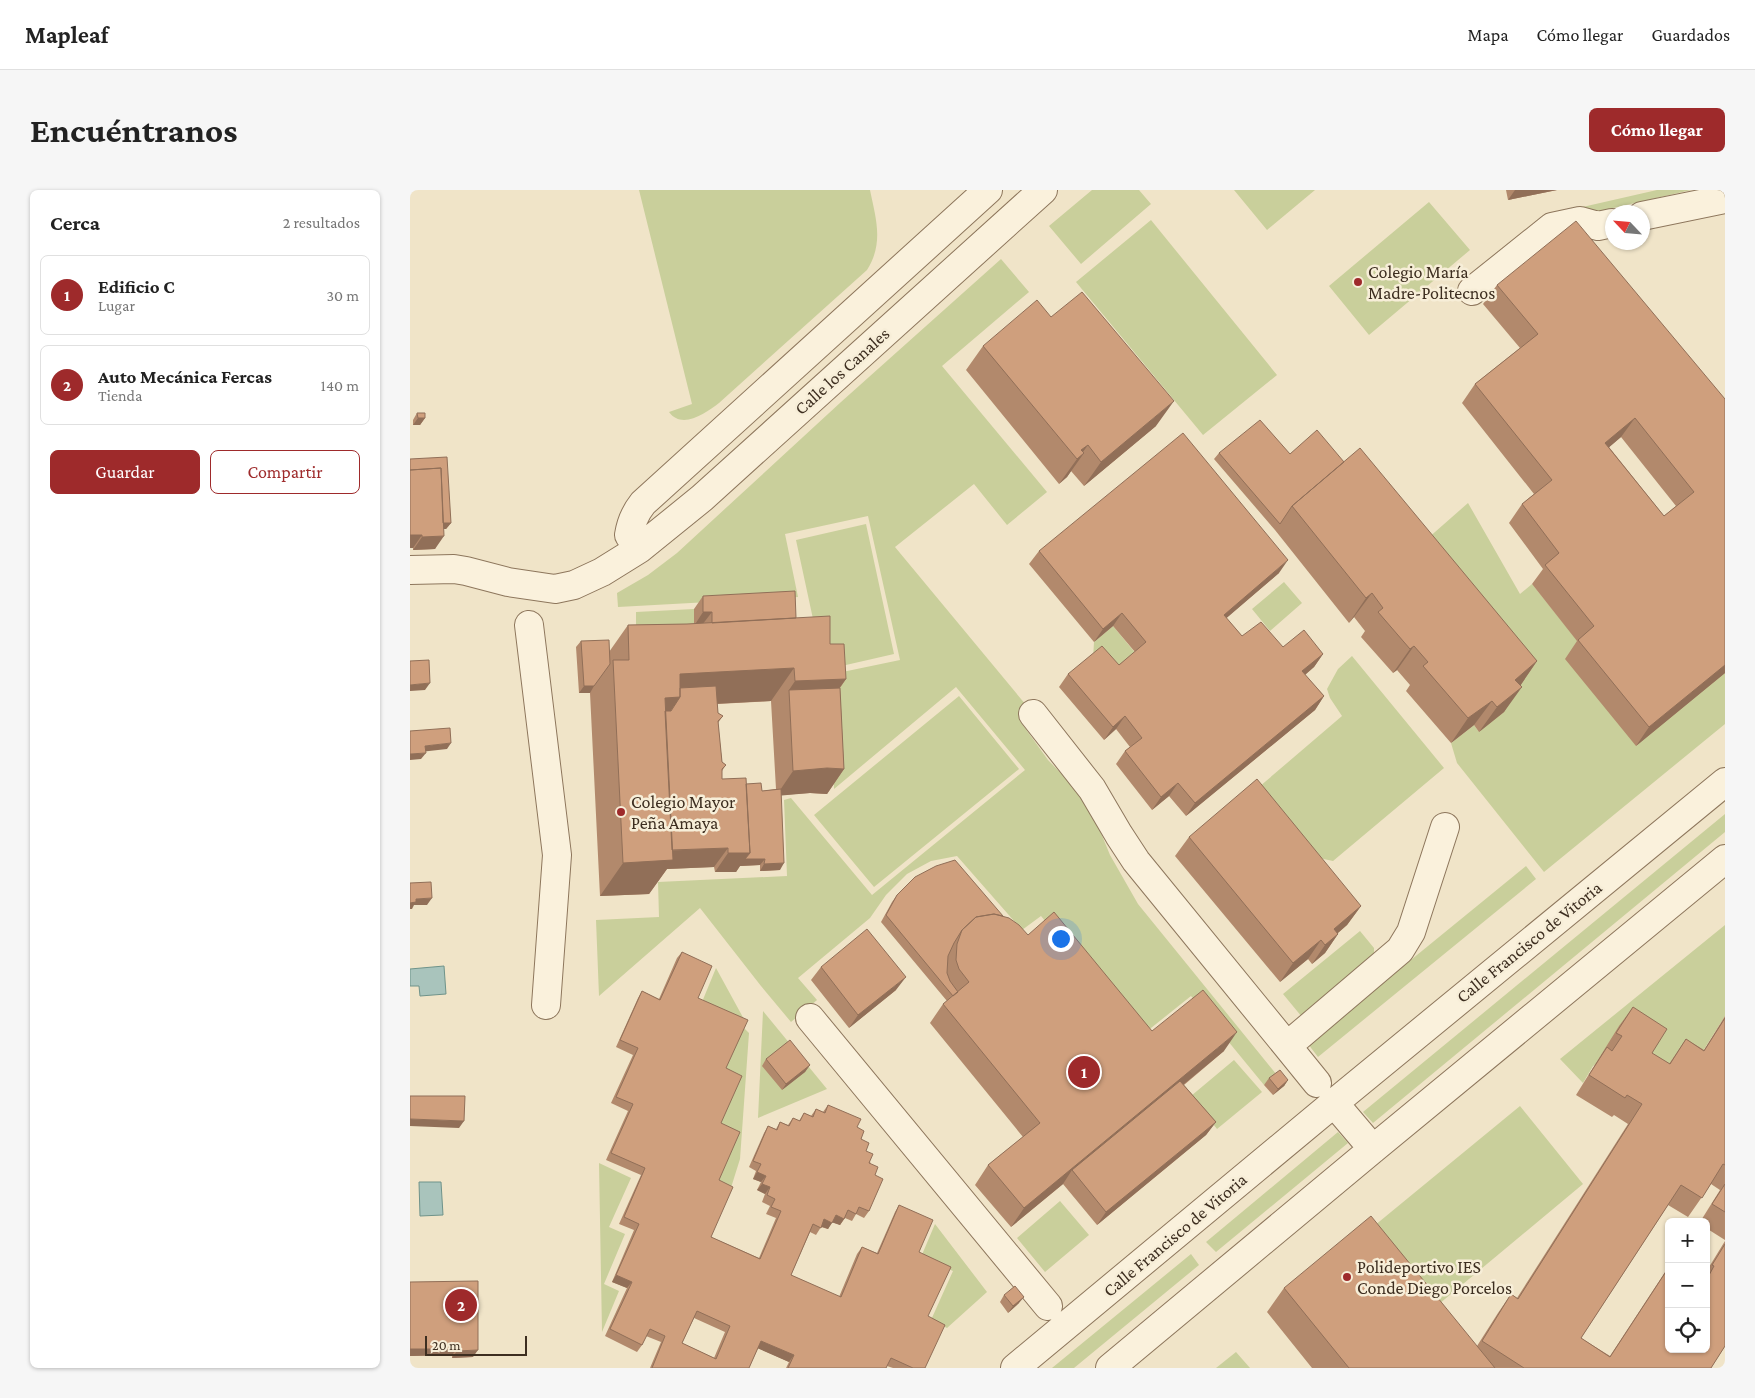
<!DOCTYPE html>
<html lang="es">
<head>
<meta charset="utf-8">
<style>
	:root { --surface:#fff; --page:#f6f6f6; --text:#222; --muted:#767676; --line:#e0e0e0; --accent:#9e2a2b }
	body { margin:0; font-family:"Crimson Pro",serif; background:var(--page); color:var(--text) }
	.controls { position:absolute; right:15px; bottom:15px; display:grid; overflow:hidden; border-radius:8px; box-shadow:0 1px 4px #0004 }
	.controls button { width:45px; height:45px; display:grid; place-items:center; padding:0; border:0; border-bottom:1px solid var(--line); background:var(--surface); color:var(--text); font:25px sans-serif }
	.compass { position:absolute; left:1195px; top:15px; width:45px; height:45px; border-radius:50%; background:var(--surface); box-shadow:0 1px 4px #0004; rotate:296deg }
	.scale { position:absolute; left:15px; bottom:12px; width:102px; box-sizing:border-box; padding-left:5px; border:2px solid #3d2e20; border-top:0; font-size:14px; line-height:18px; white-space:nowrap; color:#3d2e20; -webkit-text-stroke:4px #f7eed8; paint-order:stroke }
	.you { position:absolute; left:650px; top:748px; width:18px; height:18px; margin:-12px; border:4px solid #fff; border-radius:50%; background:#1a73e8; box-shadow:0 0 0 8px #1a73e833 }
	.badge { display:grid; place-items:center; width:32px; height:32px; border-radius:50%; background:var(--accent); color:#fff; font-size:16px; font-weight:700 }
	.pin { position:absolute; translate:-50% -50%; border:2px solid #fff; box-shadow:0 1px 5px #0006 }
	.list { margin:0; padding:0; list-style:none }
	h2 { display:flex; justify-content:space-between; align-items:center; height:65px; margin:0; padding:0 20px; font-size:21px }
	h2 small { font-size:16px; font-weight:400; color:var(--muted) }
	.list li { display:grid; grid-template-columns:32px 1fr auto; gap:15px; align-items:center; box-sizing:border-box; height:80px; margin:0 10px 10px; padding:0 10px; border:1px solid var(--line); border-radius:8px }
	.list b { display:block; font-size:19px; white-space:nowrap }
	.list p { margin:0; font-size:16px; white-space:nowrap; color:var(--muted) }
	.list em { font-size:16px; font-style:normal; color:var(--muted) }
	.actions { display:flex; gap:10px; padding:15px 20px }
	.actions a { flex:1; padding:11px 0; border:1px solid var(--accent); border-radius:8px; text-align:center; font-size:18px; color:var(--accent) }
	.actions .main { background:var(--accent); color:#fff }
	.icon { flex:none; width:28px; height:28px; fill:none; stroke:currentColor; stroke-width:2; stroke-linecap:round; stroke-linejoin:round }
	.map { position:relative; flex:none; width:1315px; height:1178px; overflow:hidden; border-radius:8px }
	header { display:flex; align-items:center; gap:30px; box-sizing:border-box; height:70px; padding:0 25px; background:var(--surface); border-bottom:1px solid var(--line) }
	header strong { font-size:24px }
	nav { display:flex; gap:28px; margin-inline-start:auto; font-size:18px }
	.intro { display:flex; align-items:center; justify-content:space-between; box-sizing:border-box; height:120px; padding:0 30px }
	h1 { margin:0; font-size:35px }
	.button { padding:12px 22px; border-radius:8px; background:var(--accent); color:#fff; font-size:18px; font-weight:700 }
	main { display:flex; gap:30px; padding:0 30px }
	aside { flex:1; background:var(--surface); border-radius:8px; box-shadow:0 1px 4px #0004 }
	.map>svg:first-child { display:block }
	.green { fill:#c9cf9b }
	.water { fill:#a9c4bc; stroke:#6f938a }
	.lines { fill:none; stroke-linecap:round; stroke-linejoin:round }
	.minor-casing { stroke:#8d765c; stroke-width:30 }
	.minor { stroke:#faf1dc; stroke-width:28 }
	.wall { fill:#b2896c; fill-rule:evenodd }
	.shaded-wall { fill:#916f58 }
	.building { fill:#cf9f7d; stroke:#916f58; fill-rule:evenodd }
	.poi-dot { fill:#9e2a2b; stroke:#f7eed8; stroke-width:2 }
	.labels { text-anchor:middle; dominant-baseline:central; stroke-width:5; stroke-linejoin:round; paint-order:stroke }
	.poi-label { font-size:18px; fill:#3d2e20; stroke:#f7eed8; text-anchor:start }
	.street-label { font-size:18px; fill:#3d2e20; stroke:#f7eed8 }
</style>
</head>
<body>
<header>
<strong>Mapleaf</strong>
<nav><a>Mapa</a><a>Cómo llegar</a><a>Guardados</a></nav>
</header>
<div class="intro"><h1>Encuéntranos</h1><a class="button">Cómo llegar</a></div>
<main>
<aside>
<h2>Cerca<small>2 resultados</small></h2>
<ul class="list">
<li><span class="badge">1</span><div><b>Edificio C</b><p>Lugar</p></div><em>30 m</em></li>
<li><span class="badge">2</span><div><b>Auto Mecánica Fercas</b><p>Tienda</p></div><em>140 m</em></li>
</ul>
<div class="actions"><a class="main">Guardar</a><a>Compartir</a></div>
</aside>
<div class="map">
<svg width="1315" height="1178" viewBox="0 0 1315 1178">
	<rect width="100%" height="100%" fill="#f0e4c8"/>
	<path class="green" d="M229,0H460C466,29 474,53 457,80L309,213C296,223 272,240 259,222L282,214Z
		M682,0H729L741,14L671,74L639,36Z
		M824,0H905L857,40Z
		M1247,0H1281L1138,33L1133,26Z
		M1019,12L1060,60L959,145L919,96Z
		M741,30L867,185L793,245L666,92Z
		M591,69L619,102L532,176L637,302L597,335L564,294L485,357L621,521L610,531L638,570L674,607L682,621L700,665L728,714L875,895L874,896L865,886L854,895L781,806L731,846L631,726L612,740L547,666L521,671L497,684L476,705L460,728L388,788L407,810L381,832L351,796L290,718L189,806L186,730L249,727L248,692L377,686L374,610L381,608L462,705L615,580L546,497L424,599L418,485L490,470L458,326L375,344L388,407L208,417L207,403L238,385L267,363L431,212Z
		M1058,313L1110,404L1122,394L1171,455L1315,483V534L1134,682L1047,573L1041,553L1064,535L1069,542L1000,364Z
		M456,334L484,464L414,480L386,350Z
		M874,392L892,413L860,441L842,419Z
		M284,419V435L226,448V422Z
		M703,436L727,465L699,489L683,469L684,452Z
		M942,466L1034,578L923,671L909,668L849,597L932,526L920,508L917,499L928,479Z
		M549,506L609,579L464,697L404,625Z
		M1315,624V642L963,933L953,922Z
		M1116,676L1126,689L908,867L898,854Z
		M1315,735V826L1281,880L1246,893L1199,865L1183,876L1173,893L1150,869Z
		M950,741L964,758V765L892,827L873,804Z
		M306,778L335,831L292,812Z
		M353,821L417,899L348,928Z
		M333,837L339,843L330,969L319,1004L304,997L306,940L312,885Z
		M824,870L852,902L807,939L781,906Z
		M1110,916L1173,994L1017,1124L953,1045Z
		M928,942L938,953L806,1062L796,1052Z
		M189,973L221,988L199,1037L215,1044L194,1094L209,1101L192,1142Z
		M650,1011L679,1045L635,1082L607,1048Z
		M525,1034L577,1102L537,1138L521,1130L543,1081L511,1067Z
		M781,1064L789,1075L664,1178H642Z
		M826,1162L840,1178H806Z"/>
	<path class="water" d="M34,776L36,804L10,806L9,796H0V779Z
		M31,992L33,1025L10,1026L9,992Z"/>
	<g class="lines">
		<defs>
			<path id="minor" d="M1232,26L1315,9
				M1062,101L1142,37L1170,31L1188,36L1202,33
				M229,359L219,345C221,332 225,323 233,313L578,0
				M0,380L44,379L56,381L98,392L145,399L164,395L192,382L229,359L292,308L633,0
				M119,435L147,665L136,815
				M623,524L682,599L709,645L726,671L877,856
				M400,828L638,1116
				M907,893L877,856L990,760L1001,742L1035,637
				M924,913L963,959
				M605,1178L924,913L1315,592
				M700,1178L963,959L1315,669"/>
		</defs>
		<use href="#minor" class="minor-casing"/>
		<use href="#minor" class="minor"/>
	</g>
	<path class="wall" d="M1096,0H1147L1098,10Z
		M1087,95L1315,209V483L1226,556L1155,469L1167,451L1122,394L1133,379L1099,333L1112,314L1124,304L1052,213L1065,194L1110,158L1073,114ZM1211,247L1266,316L1254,326L1199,257Z
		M641,127L746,236L674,296L661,281L657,287L649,294L556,180L573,156Z
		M7,223L15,228L10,235H3V230Z
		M809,263L880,264L934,272L1127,471L1110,496L1094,522L1069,542L1064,535L1041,553L996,501L1000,495L987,480L983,483L951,447L955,441L944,427L939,433L865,340L804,269Z
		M0,269L41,333L36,339H33L25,359L3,360V358H0Z
		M629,361L869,383L816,428L832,446L873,457L913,464L904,477L895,485L914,506L905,520L776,626L759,606L742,620L706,574L715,561L720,557L706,539L694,550L649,497L658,484L709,475L725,462L703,436L684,452L619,374Z
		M293,406L386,428L420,454L436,489L430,498L434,579L417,604L400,603L371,605L370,680L350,681V675L330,676L326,682H305L304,677L257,679L239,704L190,706L180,503H169L166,457L171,451L199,462L218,435L284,434V419ZM361,511L366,599L352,601L336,594L312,589V581L316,575L312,572L308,533L313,526L308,523L307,514Z
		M779,647L951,716L937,735L928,743V744L915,763L902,774L898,769L870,792L765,666Z
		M487,705L593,726L742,841L814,861L774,895L806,932L796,945L687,1035L653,994L601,1037L565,995L578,975L613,947L520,833L533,814L537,811L471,732L482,712Z
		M272,762L288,808L316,878L311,933L309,990L301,1047L349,1068L366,1028L356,1024L360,1016L352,1012L355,1004L347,1000L351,992L343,989L346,981L339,977L354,943L358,936L366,939L370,932L378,935L383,928L389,931L394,923L401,926L406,919L413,922L418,915L447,937L465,985L459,1021L454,1028L446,1024L442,1031L435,1028L430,1035L422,1032L418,1039L411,1037L406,1045L400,1042L381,1085L429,1107L447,1064L452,1057L467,1063L485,1022L489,1015L509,1062L518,1126L515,1178H483L477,1176L476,1178H376L379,1172L348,1158L339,1178H240L251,1152L236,1146L232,1155L227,1162L195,1146L217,1098L202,1092L224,1040L209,1034L231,985L196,970L218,921L201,913L223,865L206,857L228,808L232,801L249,809L267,768ZM284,1128L315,1142L304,1168L272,1153Z
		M411,777L486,800L439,838L401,790Z
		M1223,817L1242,863L1259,874L1276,849L1294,860L1315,826V1050L1296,1038V1032H1290L1310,1000L1301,994L1278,1027L1258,1015L1171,1148L1200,1166L1259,1076L1296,1159V1082L1315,1051V1156L1301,1178H902L857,1122L874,1098L1067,1156L1088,1123L1101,1104L1107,1108L1218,934L1204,925L1202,927L1166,905L1209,836Z
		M356,869L400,875L395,882L372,900L352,876Z
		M859,888L878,890L874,896L863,905L854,895Z
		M0,1092L63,1167L42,1168V1165L0,1166Z
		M594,1105L609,1113L598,1123L590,1112Z"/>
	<path class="shaded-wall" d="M1105,0H1147L1098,10Z
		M764,211L746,236L674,296L691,272Z
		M8,228H15L10,235H3Z
		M1225,228L1211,247L1182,272L1195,253Z
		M678,255L670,266L674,263L657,287L649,294L667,269L671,260Z
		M29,333H41L36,339H24Z
		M0,345H12L3,358H0Z
		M34,346L25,359L3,360L12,347Z
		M878,370L869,383L805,438L814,425Z
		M962,403L944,427L939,433L956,408Z
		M293,422H302L292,435L284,436Z
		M712,423L703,436L684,452L693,439Z
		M1004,456L987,480L983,483L1000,459Z
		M913,464L904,477L883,495L892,481Z
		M1127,471L1110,496L1105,490Z
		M1315,475V483L1226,556L1239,537Z
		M384,478L361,511L264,516L247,540L245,522L270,484Z
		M436,489L412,522L379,500L385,491Z
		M20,493L15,500L0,501V495Z
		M174,496H184L180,503H169Z
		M1112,497L1094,522L1069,542L1087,517Z
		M914,506L905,520L776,626L785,613Z
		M1082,511L1064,535L1041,553L1058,528Z
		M715,526L706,539L694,550L703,537Z
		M41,553L37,559L10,562L15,556Z
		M16,563L11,569L0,570V564Z
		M417,578L434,579L417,604L400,603L366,606L383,581Z
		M768,593L759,606L742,620L751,607Z
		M318,658L304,677L257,679L239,704L190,706L213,673L252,661Z
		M318,663H340L355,669L350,675L330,676L326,682H305Z
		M374,673L370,680L350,681L354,674Z
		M22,708L17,715H4L2,719H0V713L6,709Z
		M951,716L937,735L915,754L924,739Z
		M928,744L915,763L902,774L915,755Z
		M911,750L898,769L870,792L883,773Z
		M496,787L486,800L439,838L448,825Z
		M827,842L814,861L665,984L662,980L653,994L601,1037L614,1018Z
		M400,875L395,882L372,900L376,894Z
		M878,890L874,896L863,905L868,899Z
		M0,929L54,931L49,938L0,936Z
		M806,932L796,945L687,1035L696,1022Z
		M347,982L356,986L351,992L343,989Z
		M352,994L360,997L355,1004L347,1000Z
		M426,1025L434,1029L430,1035L421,1032Z
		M414,1029L422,1033L418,1039L410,1036Z
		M206,1085L222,1092L217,1098L202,1092Z
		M614,1107L609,1113L598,1123L603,1116Z
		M351,1151L384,1165L379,1172L347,1158Z
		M0,1159H47L42,1165L0,1166Z
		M68,1160L63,1167L42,1168L47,1161Z"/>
	<path class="building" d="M1166,31L1315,209V475L1239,537L1168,450L1184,436L1135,375L1149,363L1112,314L1142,290L1065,194L1128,144L1087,95ZM1225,228L1284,302L1254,326L1195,253Z
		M672,102L764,211L691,272L678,255L671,260L674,263L667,269L573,156L627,110L641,127Z
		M7,223H15V228H8Z
		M850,230L880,264L907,240L934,272L882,316L870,334L809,263Z
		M773,243L878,370L814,425L832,446L851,432L873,457L894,440L913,464L892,481L914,506L785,613L768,593L751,607L715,561L732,548L715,526L703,537L658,484L692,456L709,475L736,452L712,423L693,439L629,361Z
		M950,258L1127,471L1105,490L1112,497L1087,517L1082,511L1058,528L1013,476L1018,472L1004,456L1000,459L968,422L973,418L962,403L956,408L882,316Z
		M37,267L41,333H33L31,278L0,280V269Z
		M31,278L34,346L12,347V345H0V280Z
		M385,401L386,428L302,433V422H293V406Z
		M420,426V454H434L436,489L385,491L384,478L270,484V507L255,508L263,670L213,673L203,470H219L218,435L277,434Z
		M199,450L200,474L184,496H174L171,451Z
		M19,470L20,493L0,495V471Z
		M306,496L308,523L313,526L308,531L312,572L316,575L312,579V589L336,588L340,663H318V658L262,660L255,521H261L270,507V498Z
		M430,498L434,579L417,578L383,581L379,500Z
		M40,538L41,553L15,556L16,563L0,564V541Z
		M847,589L951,716L924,739L928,744L915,755L911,750L883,773L779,647Z
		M351,593L352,601L371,599L374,673L354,674L355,669H335L340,663L336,594Z
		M545,670L593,726L584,724L566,727L552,740L544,753L538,766L537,783L540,791L548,802L543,806L476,725L487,705L505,687L526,676Z
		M21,692L22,708L6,709V712L0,713V693Z
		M644,722L742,841L793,800L827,842L614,1018L578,975L630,933L533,814L559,792L549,779L546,770L547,754L552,740L566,727L584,724L599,728L609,735L618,745Z
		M457,739L496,787L448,825L411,777Z
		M272,762L302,776L288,808L338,830L316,878L332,886L311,933L330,942L309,990L323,997L301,1047L350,1069L371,1021L361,1017L365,1009L357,1005L360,997L352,994L356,986L347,982L351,974L343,971L358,936L367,940L370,932L379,936L383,928L390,931L394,923L403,927L406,919L415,923L418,915L451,929L447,937L454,941L451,949L459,953L456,961L463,964L459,973L468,977L465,985L473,989L459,1021L449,1017L446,1024L438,1020L434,1029L426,1025L422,1033L414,1029L411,1038L403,1034L381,1085L431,1107L452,1057L468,1064L489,1015L523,1030L509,1062L541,1077L518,1126L535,1135L515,1178H503L481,1168L476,1178H378L384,1165L351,1151L339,1178H242L255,1146L240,1139L232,1155L200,1139L222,1092L206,1085L229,1034L214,1027L235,978L201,963L223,914L206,907L228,858L210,850L232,801L250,810ZM287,1121L320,1136L306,1169L272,1153Z
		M1223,817L1257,839L1242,863L1260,874L1276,849L1294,861L1315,828V975L1313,974L1292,1008L1271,995L1171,1148L1200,1167L1259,1077V1159H1296V1086L1298,1087L1304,1076L1302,1075L1315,1054V1156L1301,1178H1114L1072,1151L1101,1104L1108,1109L1232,914L1217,905L1215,908L1179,885L1197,857L1202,861L1212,846L1206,843Z
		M380,850L400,875L376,894L356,869Z
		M870,880L878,890L868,899L859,888Z
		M770,891L806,932L696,1022L662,980Z
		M0,906H55L54,931L0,929Z
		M1315,994V1022L1302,1014Z
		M961,1026L1085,1178H939L874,1098Z
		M68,1091V1160L47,1161V1159H0V1092Z
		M605,1096L614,1107L603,1116L594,1105Z"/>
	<g class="poi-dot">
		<circle cx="948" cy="92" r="5"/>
		<circle cx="211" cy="622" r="5"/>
		<circle cx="937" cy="1087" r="5"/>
	</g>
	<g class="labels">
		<g class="poi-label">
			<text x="958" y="82">Colegio María<tspan x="958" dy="21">Madre-Politecnos</tspan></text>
			<text x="221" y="612">Colegio Mayor<tspan x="221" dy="21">Peña Amaya</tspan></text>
			<text x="947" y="1077">Polideportivo IES<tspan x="947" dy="21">Conde Diego Porcelos</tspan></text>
		</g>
		<g class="street-label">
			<text transform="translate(432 181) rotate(-42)">Calle los Canales</text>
			<text transform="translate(1119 752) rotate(-39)">Calle Francisco de Vitoria</text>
			<text transform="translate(765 1045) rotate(-40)">Calle Francisco de Vitoria</text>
		</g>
	</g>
</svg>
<div class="controls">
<button>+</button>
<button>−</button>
<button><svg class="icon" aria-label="locate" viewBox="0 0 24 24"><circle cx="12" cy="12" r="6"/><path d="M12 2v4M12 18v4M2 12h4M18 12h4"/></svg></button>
</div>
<svg class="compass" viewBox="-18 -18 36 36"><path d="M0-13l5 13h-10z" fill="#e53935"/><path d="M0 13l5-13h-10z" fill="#767676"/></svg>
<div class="scale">20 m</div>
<div class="you"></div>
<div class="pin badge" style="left:674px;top:882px">1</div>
<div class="pin badge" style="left:51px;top:1115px">2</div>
</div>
</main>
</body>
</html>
